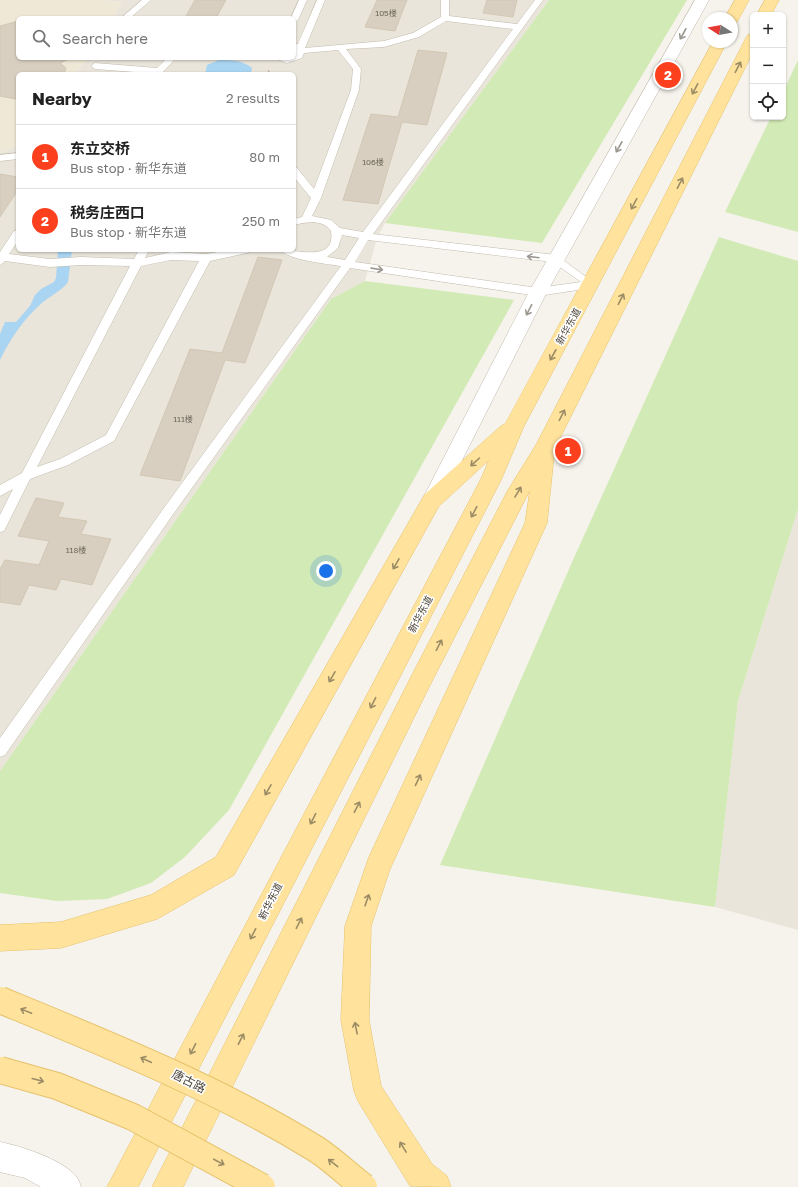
<!DOCTYPE html>
<html lang="en">
<head>
<meta charset="utf-8">
<style>
	:root { --surface:#fff; --page:#f6f6f6; --text:#222; --muted:#767676; --line:#e0e0e0; --accent:#fc3f1d }
	body { margin:0; font-family:"Golos Text","Noto Sans SC",sans-serif; background:var(--page); color:var(--text) }
	.controls { position:absolute; right:12px; top:12px; display:grid; overflow:hidden; border-radius:6px; box-shadow:0 1px 3px #0004 }
	.controls button { width:36px; height:36px; display:grid; place-items:center; padding:0; border:0; border-bottom:1px solid var(--line); background:var(--surface); color:var(--text); font:20px sans-serif }
	.compass { position:absolute; left:702px; top:12px; width:36px; height:36px; border-radius:50%; background:var(--surface); box-shadow:0 1px 3px #0004; rotate:281deg }
	.you { position:absolute; left:326px; top:571px; width:14px; height:14px; margin:-10px; border:3px solid #fff; border-radius:50%; background:#1a73e8; box-shadow:0 0 0 6px #1a73e833 }
	.badge { display:grid; place-items:center; width:26px; height:26px; border-radius:50%; background:var(--accent); color:#fff; font-size:13px; font-weight:700 }
	.pin { position:absolute; translate:-50% -50%; border:2px solid #fff; box-shadow:0 1px 4px #0006 }
	.list { margin:0; padding:0; list-style:none }
	h2 { display:flex; justify-content:space-between; align-items:center; height:52px; margin:0; padding:0 16px; font-size:17px }
	h2 small { font-size:13px; font-weight:400; color:var(--muted) }
	.list li { display:grid; grid-template-columns:26px 1fr auto; gap:12px; align-items:center; box-sizing:border-box; height:64px; padding:0 16px; border-top:1px solid var(--line) }
	.list b { display:block; font-size:15px; white-space:nowrap }
	.list p { margin:0; font-size:13px; white-space:nowrap; color:var(--muted) }
	.list em { font-size:13px; font-style:normal; color:var(--muted) }
	.icon { flex:none; width:22px; height:22px; fill:none; stroke:currentColor; stroke-width:2; stroke-linecap:round; stroke-linejoin:round }
	.map { position:relative; flex:none; width:798px; height:1187px; overflow:hidden }
	.search { position:absolute; background:var(--surface); box-shadow:0 1px 3px #0004; left:16px; top:16px; width:280px; height:44px; display:flex; align-items:center; gap:10px; box-sizing:border-box; padding:0 14px; border-radius:6px; color:var(--muted); font-size:15px }
	.panel { position:absolute; background:var(--surface); box-shadow:0 1px 3px #0004; left:16px; top:72px; width:280px; height:180px; border-radius:6px }
	.map>svg:first-child { display:block }
	.residential { fill:#eae5da }
	.education { fill:#efe8d6 }
	.green { fill:#d2eab5 }
	.water { fill:#a9d4f2 }
	.building { fill:#d8cfc1; stroke:#d3c7b4 }
	.lines { fill:none; stroke-linecap:round; stroke-linejoin:round }
	.service-casing { stroke:#c2bbae; stroke-width:1 }
	.minor-casing { stroke:#c2bbae; stroke-width:1 }
	.primary-casing { stroke:#e6c16a; stroke-width:1 }
	.path { stroke:#c4b79f; stroke-width:2; stroke-dasharray:1.5 1.5; stroke-linecap:butt }
	.service { fill:#fff; fill-rule:evenodd }
	.minor { fill:#fff; fill-rule:evenodd }
	.primary { fill:#ffe39c; fill-rule:evenodd }
	.primary-bridge-casing { stroke:#e6c16a; stroke-width:28; stroke-linecap:butt }
	.primary-bridge { stroke:#ffe39c; stroke-width:26 }
	.oneway { stroke:#9c9892 }
	.oneway2 { stroke:#9c8c66 }
	.labels { text-anchor:middle; dominant-baseline:central; stroke-width:3; stroke-linejoin:round; paint-order:stroke }
	.number-label { font-size:8px; fill:#6e675b }
	.street-label { font-size:10px; fill:#4b4439; stroke:#fff }
	.near-street-label { font-size:12px; fill:#4b4439; stroke:#fff }
</style>
</head>
<body>
<div class="map">
<svg width="798" height="1187" viewBox="0 0 798 1187">
	<rect width="100%" height="100%" fill="#f6f3ec"/>
	<path class="residential" d="M95,0H549L385,223L377,238L365,281L331,299L0,771V153L14,147L18,143V250H294V74H75L88,58H294V18H113L122,2Z
		M798,509V930L715,907L738,701Z"/>
	<path class="education" d="M0,0H95L122,2L113,18H18V58H88L75,74H18V143L14,147L0,153Z"/>
	<path class="green" d="M549,0H687L542,243L385,223Z
		M798,60V232L725,212L771,117H783V92Z
		M719,237L798,261V509L738,701L715,907L440,865L573,560Z
		M365,281L514,300L229,810L185,857L151,883L107,899L57,901L0,893V771L331,299Z"/>
	<path class="water" d="M219,60C232,60 242,60 252,68L251,74H205L207,65Z
		M58,250H72L68,282C61,291 52,295 43,302C25,317 10,339 0,360V334L5,322H16L30,306L35,295L41,289L54,282L56,278Z"/>
	<path class="building" d="M195,0H226L216,18H185Z
		M377,0H407L395,31L365,27Z
		M487,0H517L513,17L483,13Z
		M18,21V58H71L60,63L66,68L64,74H18V98L15,99L0,96V26Z
		M418,50L447,53L427,125L402,122L378,204L343,200L371,114L398,117Z
		M0,174L18,177V190L0,217Z
		M258,257L282,260L245,363L225,360L180,481L140,475L190,349L222,353Z
		M36,498L64,503L58,517L87,521L81,534L111,539L92,585L61,579L56,590L29,585L20,605L0,602V569L5,560L39,565L49,541L18,536Z"/>
	<g class="lines">
		<defs>
			<path id="service" d="M142,0H151L130,18H121Z
				M299,0H307L298,20L294,23V18H291Z
				M317,0H325L305,48L384,41L413,33L441,17V0H449V16L517,24L535,0H543L373,234L556,255L596,284L591,288L538,296L350,268L174,513L5,755L0,757V738L166,505L341,266C328,264 288,260 281,250C298,250 336,262 331,231C323,219 306,222 294,225V219L302,217L311,198L294,177V167L297,168L314,189L351,90L353,69L338,50L304,53L302,58L287,63L274,58H294L296,51L294,49V44H298ZM446,21L513,29L363,232L340,228L331,220L312,216L321,198L359,90L361,69L346,49L384,47L419,37ZM342,235L359,238L345,260L327,257L338,248ZM368,240L553,262L581,282L538,288L355,262Z
				M167,58H176L161,74L95,69L91,66L95,63L157,68Z
				M18,153V159L0,161V155Z
				M18,230V241L9,254L50,259L81,257L134,259L139,250H149L145,258L171,252L206,254L229,250H252L247,253L210,261L114,441L68,465L30,479L4,531L0,532V515L13,489L0,496V485L22,473L130,266L81,265L50,267L5,261L0,265V252L14,231ZM171,260L199,261L106,435L60,459L37,467L141,266Z"/>
			<path id="minor" d="M695,0H709L547,292L439,506L432,508L425,506L422,500L529,292Z
				M0,1142C21,1146 61,1159 76,1176C78,1179 80,1183 81,1187H41L25,1178L0,1172Z"/>
			<path id="primary" d="M735,0H749L737,22L732,23V18H725Z
				M765,0H779L771,15H757Z
				M753,34V52L553,452L554,455L547,523L390,869L371,926L369,1020L381,1086L432,1164L447,1176L451,1187L410,1186L358,1101L354,1091L341,1020L345,926L369,857L525,523L530,490L429,687L183,1187H152L413,673L508,490L536,445L746,38L748,35Z
				M713,42H727L524,426L501,480L138,1187H107L481,479L489,460L439,506L234,875L157,919L61,948L0,951V925L61,922L151,895L216,857L425,494L501,426L505,424Z"/>
		</defs>
		<use href="#service" class="service-casing"/>
		<use href="#minor" class="minor-casing"/>
		<use href="#primary" class="primary-casing"/>
		<path class="path" d="M266,74L270,70"/>
		<use href="#service" class="service"/>
		<use href="#minor" class="minor"/>
		<use href="#primary" class="primary"/>
		<defs>
			<path id="primary-bridge" d="M0,1000C107,1044 217,1088 316,1149C333,1160 348,1175 364,1187
				M0,1070L57,1086L133,1117L262,1187"/>
		</defs>
		<use href="#primary-bridge" class="primary-bridge-casing"/>
		<use href="#primary-bridge" class="primary-bridge"/>
	</g>
	<defs><path id="oneway-shaft" d="M-6 0H5M1.5-3L5.5 0L1.5 3" fill="none" stroke-width="1.6" stroke-linecap="round" stroke-linejoin="round"/></defs>
	<g class="oneway">
		<use href="#oneway-shaft" transform="translate(683 34) rotate(119)"/>
		<use href="#oneway-shaft" transform="translate(619 147) rotate(119)"/>
		<use href="#oneway-shaft" transform="translate(533 257) rotate(-173)"/>
		<use href="#oneway-shaft" transform="translate(377 269) rotate(8)"/>
		<use href="#oneway-shaft" transform="translate(529 310) rotate(117)"/>
	</g>
	<g class="oneway2">
		<use href="#oneway-shaft" transform="translate(738 67) rotate(-63)"/>
		<use href="#oneway-shaft" transform="translate(695 89) rotate(118)"/>
		<use href="#oneway-shaft" transform="translate(680 183) rotate(-63)"/>
		<use href="#oneway-shaft" transform="translate(634 204) rotate(118)"/>
		<use href="#oneway-shaft" transform="translate(621 299) rotate(-63)"/>
		<use href="#oneway-shaft" transform="translate(553 355) rotate(119)"/>
		<use href="#oneway-shaft" transform="translate(562 415) rotate(-63)"/>
		<use href="#oneway-shaft" transform="translate(475 462) rotate(138)"/>
		<use href="#oneway-shaft" transform="translate(518 492) rotate(-59)"/>
		<use href="#oneway-shaft" transform="translate(474 512) rotate(118)"/>
		<use href="#oneway-shaft" transform="translate(396 564) rotate(120)"/>
		<use href="#oneway-shaft" transform="translate(439 645) rotate(-63)"/>
		<use href="#oneway-shaft" transform="translate(332 677) rotate(120)"/>
		<use href="#oneway-shaft" transform="translate(373 703) rotate(117)"/>
		<use href="#oneway-shaft" transform="translate(418 780) rotate(-65)"/>
		<use href="#oneway-shaft" transform="translate(268 790) rotate(120)"/>
		<use href="#oneway-shaft" transform="translate(357 807) rotate(-63)"/>
		<use href="#oneway-shaft" transform="translate(313 819) rotate(117)"/>
		<use href="#oneway-shaft" transform="translate(367 900) rotate(-71)"/>
		<use href="#oneway-shaft" transform="translate(299 923) rotate(-63)"/>
		<use href="#oneway-shaft" transform="translate(253 934) rotate(117)"/>
		<use href="#oneway-shaft" transform="translate(26 1011) rotate(-158)"/>
		<use href="#oneway-shaft" transform="translate(356 1028) rotate(-101)"/>
		<use href="#oneway-shaft" transform="translate(241 1039) rotate(-63)"/>
		<use href="#oneway-shaft" transform="translate(193 1049) rotate(117)"/>
		<use href="#oneway-shaft" transform="translate(146 1060) rotate(-155)"/>
		<use href="#oneway-shaft" transform="translate(38 1080) rotate(15)"/>
		<use href="#oneway-shaft" transform="translate(403 1147) rotate(-122)"/>
		<use href="#oneway-shaft" transform="translate(219 1162) rotate(28)"/>
		<use href="#oneway-shaft" transform="translate(333 1163) rotate(-142)"/>
	</g>
	<g class="labels">
		<g class="number-label">
			<text x="386" y="13">105楼</text>
			<text x="373" y="162">106楼</text>
			<text x="183" y="419">111楼</text>
			<text x="76" y="550">118楼</text>
		</g>
		<g class="street-label">
			<text transform="translate(568 326) rotate(-61)">新华东道</text>
			<text transform="translate(420 614) rotate(-62)">新华东道</text>
			<text transform="translate(270 901) rotate(-63)">新华东道</text>
		</g>
		<g class="near-street-label">
			<text transform="translate(189 1081) rotate(27)">唐古路</text>
		</g>
	</g>
</svg>
<div class="controls">
<button>+</button>
<button>−</button>
<button><svg class="icon" aria-label="locate" viewBox="0 0 24 24"><circle cx="12" cy="12" r="6"/><path d="M12 2v4M12 18v4M2 12h4M18 12h4"/></svg></button>
</div>
<svg class="compass" viewBox="-18 -18 36 36"><path d="M0-13l5 13h-10z" fill="#e53935"/><path d="M0 13l5-13h-10z" fill="#767676"/></svg>
<div class="you"></div>
<div class="pin badge" style="left:568px;top:451px">1</div>
<div class="pin badge" style="left:668px;top:75px">2</div>
<div class="search"><svg class="icon" aria-label="search" viewBox="0 0 24 24"><circle cx="10" cy="10" r="6"/><path d="M15 15l6 6"/></svg>Search here</div>
<section class="panel">
<h2>Nearby<small>2 results</small></h2>
<ul class="list">
<li><span class="badge">1</span><div><b>东立交桥</b><p>Bus stop · 新华东道</p></div><em>80 m</em></li>
<li><span class="badge">2</span><div><b>税务庄西口</b><p>Bus stop · 新华东道</p></div><em>250 m</em></li>
</ul>
</section>
</div>
</body>
</html>
